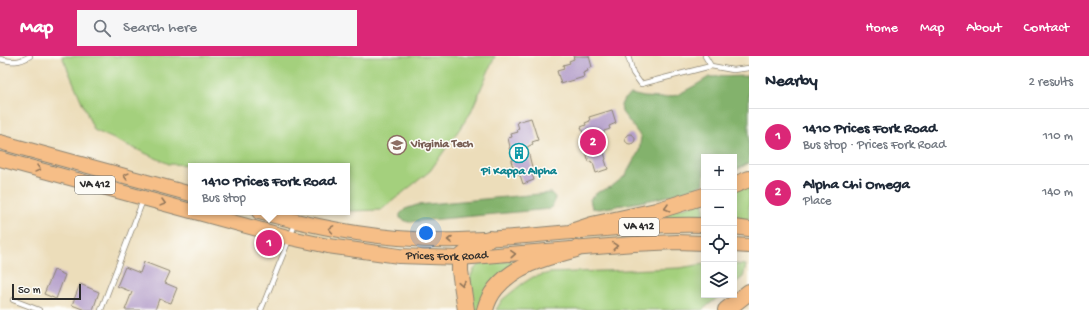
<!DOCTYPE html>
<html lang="en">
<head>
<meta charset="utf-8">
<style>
	:root { --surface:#fff; --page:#f6f6f7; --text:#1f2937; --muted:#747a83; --line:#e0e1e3; --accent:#db2777 }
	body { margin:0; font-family:"Gochi Hand",sans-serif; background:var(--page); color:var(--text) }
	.controls { position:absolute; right:12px; bottom:12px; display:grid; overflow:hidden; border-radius:0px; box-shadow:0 2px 10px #0003 }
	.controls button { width:36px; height:36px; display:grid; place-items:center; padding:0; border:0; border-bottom:1px solid var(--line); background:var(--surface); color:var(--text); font:20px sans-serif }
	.scale { position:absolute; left:12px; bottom:10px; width:69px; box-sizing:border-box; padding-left:4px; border:2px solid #2b2b2b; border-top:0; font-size:11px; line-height:14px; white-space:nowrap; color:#2b2b2b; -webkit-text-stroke:3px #fdfcf7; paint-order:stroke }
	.you { position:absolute; left:426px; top:177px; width:14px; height:14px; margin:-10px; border:3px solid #fff; border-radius:50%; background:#1a73e8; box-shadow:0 0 0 6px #1a73e833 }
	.badge { display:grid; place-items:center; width:26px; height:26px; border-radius:50%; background:var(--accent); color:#fff; font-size:13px; font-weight:700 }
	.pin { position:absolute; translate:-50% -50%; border:2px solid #fff; box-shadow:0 1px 4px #0006 }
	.popup { position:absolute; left:188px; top:107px; width:162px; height:52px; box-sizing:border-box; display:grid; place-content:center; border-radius:0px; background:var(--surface); filter:drop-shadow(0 1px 3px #0005); font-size:13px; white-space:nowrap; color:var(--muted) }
	.popup b { font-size:15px; color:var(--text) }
	.popup::after { content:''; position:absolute; left:50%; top:100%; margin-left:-8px; border:8px solid transparent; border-top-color:var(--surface) }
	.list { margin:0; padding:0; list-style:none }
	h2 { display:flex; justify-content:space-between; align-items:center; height:52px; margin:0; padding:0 16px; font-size:17px }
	h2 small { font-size:13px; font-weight:400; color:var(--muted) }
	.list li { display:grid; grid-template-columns:26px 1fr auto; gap:12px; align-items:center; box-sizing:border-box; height:56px; padding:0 16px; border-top:1px solid var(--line) }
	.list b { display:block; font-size:15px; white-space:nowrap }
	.list p { margin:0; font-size:13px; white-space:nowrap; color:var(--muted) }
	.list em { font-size:13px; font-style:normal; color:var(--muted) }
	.icon { flex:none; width:22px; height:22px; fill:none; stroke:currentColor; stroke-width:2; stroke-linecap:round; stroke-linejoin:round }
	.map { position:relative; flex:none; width:749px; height:254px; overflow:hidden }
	header { display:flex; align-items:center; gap:24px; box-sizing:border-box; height:56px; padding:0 20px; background:var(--accent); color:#fff }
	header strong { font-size:19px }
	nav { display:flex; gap:22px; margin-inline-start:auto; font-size:14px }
	.search { width:280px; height:36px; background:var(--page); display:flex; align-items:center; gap:10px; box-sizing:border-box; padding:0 14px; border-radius:0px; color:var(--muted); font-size:15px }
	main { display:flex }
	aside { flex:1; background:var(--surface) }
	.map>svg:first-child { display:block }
	.green { fill:#a4d07d; stroke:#687e54 }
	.forest { fill:#83b26c; stroke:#576e4c }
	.building { fill:#b49eca }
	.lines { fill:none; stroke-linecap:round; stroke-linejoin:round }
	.lane-casing { stroke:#8c8472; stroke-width:6 }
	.primary-casing { stroke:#8c8472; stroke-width:16 }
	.highway-casing { stroke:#8c8472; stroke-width:18 }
	.lane { stroke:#fff; stroke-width:4.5 }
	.primary { stroke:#f6be87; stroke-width:14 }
	.highway { stroke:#f6be87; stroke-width:16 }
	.oneway { stroke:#907459 }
	.labels { text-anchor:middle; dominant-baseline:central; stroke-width:3; stroke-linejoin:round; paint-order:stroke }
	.shield { fill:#fdfcf7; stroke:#6a6a68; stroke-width:1 }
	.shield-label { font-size:11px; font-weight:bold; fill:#2b2b2b }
	.education-label { font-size:12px; font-weight:bold; fill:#785e54; stroke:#fdfcf7; text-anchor:start }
	.culture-label { font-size:12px; font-weight:bold; fill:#0d838f; stroke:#fdfcf7 }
	.street-label { font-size:12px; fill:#2b2b2b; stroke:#fdfcf7 }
</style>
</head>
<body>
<header>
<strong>Map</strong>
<div class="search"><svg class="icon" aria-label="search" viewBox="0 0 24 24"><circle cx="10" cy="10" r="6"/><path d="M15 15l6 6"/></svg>Search here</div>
<nav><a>Home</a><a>Map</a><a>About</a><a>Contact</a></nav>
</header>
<main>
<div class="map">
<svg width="749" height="254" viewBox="0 0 749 254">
	<rect width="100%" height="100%" fill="#fdfcf7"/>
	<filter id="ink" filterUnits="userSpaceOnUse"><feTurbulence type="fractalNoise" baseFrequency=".025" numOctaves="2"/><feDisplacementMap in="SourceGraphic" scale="8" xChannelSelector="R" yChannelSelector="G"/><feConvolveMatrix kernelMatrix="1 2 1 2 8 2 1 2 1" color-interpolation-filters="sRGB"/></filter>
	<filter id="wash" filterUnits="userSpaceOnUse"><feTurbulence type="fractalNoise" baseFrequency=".012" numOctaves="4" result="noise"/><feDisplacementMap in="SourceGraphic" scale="16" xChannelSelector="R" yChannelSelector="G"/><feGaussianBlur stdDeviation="0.9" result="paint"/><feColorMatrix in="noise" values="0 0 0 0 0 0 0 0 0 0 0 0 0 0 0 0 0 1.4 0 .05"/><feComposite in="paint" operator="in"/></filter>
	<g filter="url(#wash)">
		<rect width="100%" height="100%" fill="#ecddba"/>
		<path class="green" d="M62,0H495L470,58L430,115L381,154L351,155L347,154V110H216L169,108L94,74Z
			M749,128V164L734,162V134Z
			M704,146V161L645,162Z
			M534,203L480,254H470C469,238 465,214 483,207Z
			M704,208V239H721L702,254H496L502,244L522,228L533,221L550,217L679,212Z
			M734,208L746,209L743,221L734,228Z"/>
		<path class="forest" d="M749,20V107L734,115V101H704V128C673,142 633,147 599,153L592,152L590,143L598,136L611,131L625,120L639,95L641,81L622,56L621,49L624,43L631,38L644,41L662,42L677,39L696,29L709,21Z
			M551,137L555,141L554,147L550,153L408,166L400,162V158L405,153L417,149Z"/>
		<g id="blocks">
			<path class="building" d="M573,0H589L592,11L587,13L588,15L583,17L584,21L561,28L557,15L564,13L563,9L570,7L569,5L574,3Z
				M612,54L616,67L609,70L610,73L604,75V77L600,79L604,91H602L606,103L605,104L608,113L596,117L593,107H592L591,105L589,106L585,93H586L582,81L584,80L581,71L586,69L585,67L590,65L589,61Z
				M531,62L538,84L532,86L533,88L527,91L533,115H531L534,124L523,128L520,119L519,120L518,116L515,117L511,105L513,104L509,92L510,91L508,82L512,81L511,78L518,76L517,74L519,73L517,66Z
				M625 83a5 5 0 1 1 10 0a5 5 0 1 1-10 0Z
				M144,206L170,216L165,227L177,232L171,247L159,243L155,254H125L132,236L117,230L125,211L140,217Z
				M54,214L65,219L56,243L44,238Z
				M80,228L99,236L93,254H85L72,249Z"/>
		</g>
	</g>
	<g filter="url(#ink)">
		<use href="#blocks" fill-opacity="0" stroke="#8c8472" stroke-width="1"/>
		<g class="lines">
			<defs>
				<path id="lane" d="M628,0L633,17L641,28L711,10L733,14L749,12
					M705,0L711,10
					M0,3C12,6 19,7 30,0
					M13,244L39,254
					M101,254L143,144
					M261,254L296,166"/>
				<g id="primary">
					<path d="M0,86L191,138"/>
					<path d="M0,103L191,155"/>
					<path id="s1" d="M195,156L291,182L328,190L399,200L460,202L634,188L677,186L704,187"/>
					<path d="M259,156C325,173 389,186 459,184C541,182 622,167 704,169"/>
					<path d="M734,171L749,173"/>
					<path d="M734,189L749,190"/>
				</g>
				<path id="highway" d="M734,129L749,123
					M574,175L592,169L656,155L704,140
					M466,254L460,215V202L473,191L489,183
					M485,254C487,246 491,238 496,232C516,208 547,201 576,193
					M726,254L749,236"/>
			</defs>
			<use href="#lane" class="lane-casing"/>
			<use href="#primary" class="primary-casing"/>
			<use href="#highway" class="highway-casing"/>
			<use href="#lane" class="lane"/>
			<use href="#primary" class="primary"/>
			<use href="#highway" class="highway"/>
		</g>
		<defs><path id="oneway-chevron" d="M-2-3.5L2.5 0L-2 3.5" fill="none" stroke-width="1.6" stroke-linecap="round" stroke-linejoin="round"/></defs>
		<g class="oneway">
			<use href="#oneway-chevron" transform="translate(38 113) rotate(15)"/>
			<use href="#oneway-chevron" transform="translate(126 120) rotate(-165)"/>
			<use href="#oneway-chevron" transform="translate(163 147) rotate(15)"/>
			<use href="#oneway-chevron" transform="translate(667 152) rotate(165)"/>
			<use href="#oneway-chevron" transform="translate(331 173) rotate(-170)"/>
			<use href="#oneway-chevron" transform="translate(450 184) rotate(-180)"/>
			<use href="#oneway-chevron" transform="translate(615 190) rotate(-4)"/>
			<use href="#oneway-chevron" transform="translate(513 198) rotate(-4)"/>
			<use href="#oneway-chevron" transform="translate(462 228) rotate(79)"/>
		</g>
	</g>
	<defs>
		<symbol id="university-ring" viewBox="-11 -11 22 22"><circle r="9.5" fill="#fdfcf7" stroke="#8d6e63" stroke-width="1.5"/><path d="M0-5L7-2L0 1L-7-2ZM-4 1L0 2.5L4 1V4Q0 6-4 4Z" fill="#8d6e63"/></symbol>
		<symbol id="building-ring" viewBox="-11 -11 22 22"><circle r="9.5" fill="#fdfcf7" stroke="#0f9aa8" stroke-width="1.5"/><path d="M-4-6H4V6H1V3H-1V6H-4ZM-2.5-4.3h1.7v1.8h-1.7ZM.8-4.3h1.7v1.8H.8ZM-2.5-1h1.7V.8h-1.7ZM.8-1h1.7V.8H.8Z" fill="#0f9aa8"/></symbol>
	</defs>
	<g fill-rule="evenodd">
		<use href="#university-ring" x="386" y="78" width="22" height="22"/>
		<use href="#building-ring" x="508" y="86" width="22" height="22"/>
	</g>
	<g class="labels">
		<g class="shield">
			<rect x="75" y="120" width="40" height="18" rx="3"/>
			<rect x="619" y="162" width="40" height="18" rx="3"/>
		</g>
		<g class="shield-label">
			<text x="95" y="129">VA 412</text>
			<text x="639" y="171">VA 412</text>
		</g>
		<g class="education-label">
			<text x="411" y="89">Virginia Tech</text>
		</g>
		<g class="culture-label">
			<text x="519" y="116">Pi Kappa Alpha</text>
		</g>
		<g class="street-label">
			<text stroke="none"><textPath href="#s1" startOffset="257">Prices Fork Road</textPath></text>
		</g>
	</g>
</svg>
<div class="controls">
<button>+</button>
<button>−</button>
<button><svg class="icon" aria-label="locate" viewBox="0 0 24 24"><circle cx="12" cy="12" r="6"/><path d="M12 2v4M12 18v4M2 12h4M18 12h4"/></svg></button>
<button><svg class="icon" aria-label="layers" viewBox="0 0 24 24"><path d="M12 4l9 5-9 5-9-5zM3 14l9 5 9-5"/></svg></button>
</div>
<div class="scale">50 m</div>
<div class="you"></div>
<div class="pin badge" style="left:269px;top:187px">1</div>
<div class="popup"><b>1410 Prices Fork Road</b>Bus stop</div>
<div class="pin badge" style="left:593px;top:86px">2</div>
</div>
<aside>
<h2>Nearby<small>2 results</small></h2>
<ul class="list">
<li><span class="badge">1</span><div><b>1410 Prices Fork Road</b><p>Bus stop · Prices Fork Road</p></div><em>110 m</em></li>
<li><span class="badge">2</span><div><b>Alpha Chi Omega</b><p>Place</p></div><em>140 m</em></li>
</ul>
</aside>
</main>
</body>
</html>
